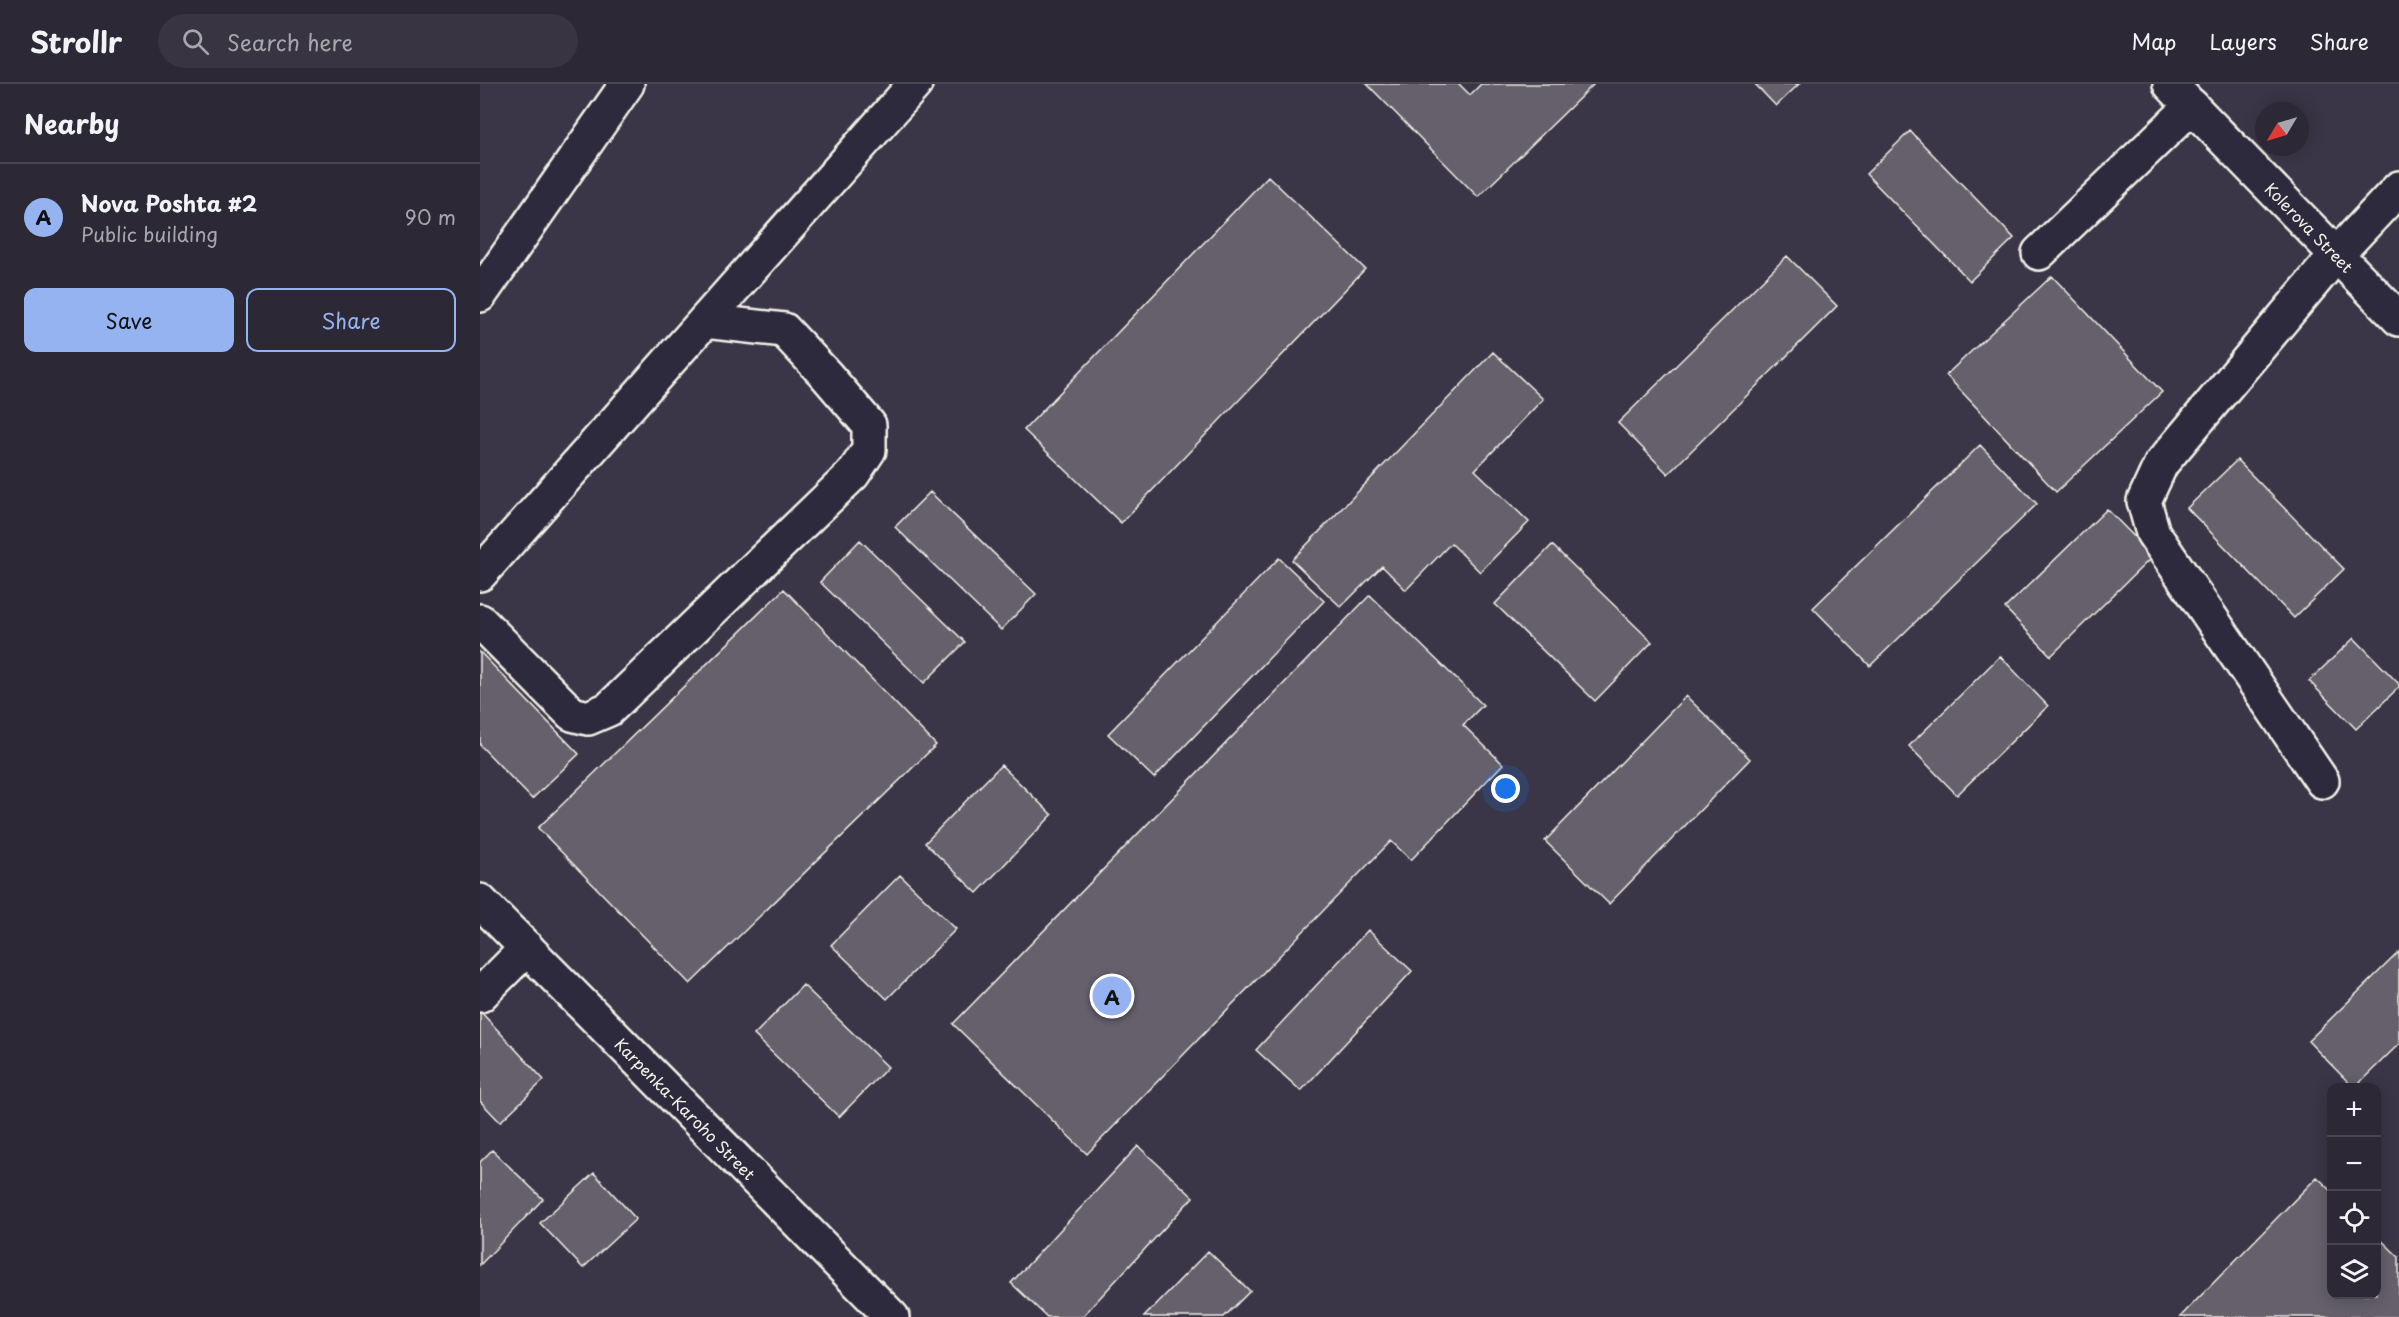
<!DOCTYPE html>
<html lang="en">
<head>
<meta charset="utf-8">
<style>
	:root { --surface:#2c2835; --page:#383441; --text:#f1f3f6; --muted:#a6a6ad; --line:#484450; --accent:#95b2f1 }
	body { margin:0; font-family:"Playpen Sans",sans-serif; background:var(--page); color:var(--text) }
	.controls { position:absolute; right:18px; bottom:18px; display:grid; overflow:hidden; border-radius:12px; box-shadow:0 3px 15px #0003 }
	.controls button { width:54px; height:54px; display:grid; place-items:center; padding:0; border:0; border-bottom:2px solid var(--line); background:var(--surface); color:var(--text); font:30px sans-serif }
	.compass { position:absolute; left:1775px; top:18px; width:54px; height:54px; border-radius:50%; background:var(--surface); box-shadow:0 3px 15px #0003; rotate:232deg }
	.you { position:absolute; left:1026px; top:705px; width:21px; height:21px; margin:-15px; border:4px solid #fff; border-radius:50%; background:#1a73e8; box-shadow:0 0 0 9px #1a73e833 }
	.badge { display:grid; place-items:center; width:39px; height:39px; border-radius:50%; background:var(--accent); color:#111; font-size:20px; font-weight:700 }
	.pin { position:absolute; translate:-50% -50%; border:3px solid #fff; box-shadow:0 2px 6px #0006 }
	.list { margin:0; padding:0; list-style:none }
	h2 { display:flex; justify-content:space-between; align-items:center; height:78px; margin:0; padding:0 24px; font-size:26px }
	h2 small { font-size:20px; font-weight:400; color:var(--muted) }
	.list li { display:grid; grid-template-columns:39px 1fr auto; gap:18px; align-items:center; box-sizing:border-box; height:108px; padding:0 24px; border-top:2px solid var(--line) }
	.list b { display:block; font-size:22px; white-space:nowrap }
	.list p { margin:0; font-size:20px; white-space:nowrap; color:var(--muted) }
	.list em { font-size:20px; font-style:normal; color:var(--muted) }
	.actions { display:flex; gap:12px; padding:18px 24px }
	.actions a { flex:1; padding:14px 0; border:2px solid var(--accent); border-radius:12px; text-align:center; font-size:21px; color:var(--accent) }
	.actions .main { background:var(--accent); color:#111 }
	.icon { flex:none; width:33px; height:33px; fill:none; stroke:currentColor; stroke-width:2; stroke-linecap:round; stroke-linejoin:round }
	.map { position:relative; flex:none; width:1919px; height:1233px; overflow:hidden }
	header { display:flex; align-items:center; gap:36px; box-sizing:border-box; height:84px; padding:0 30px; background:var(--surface); border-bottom:2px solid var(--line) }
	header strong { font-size:28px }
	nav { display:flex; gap:33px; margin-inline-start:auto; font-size:21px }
	.search { width:420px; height:54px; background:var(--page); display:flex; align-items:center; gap:15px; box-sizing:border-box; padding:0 21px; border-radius:33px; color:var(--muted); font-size:22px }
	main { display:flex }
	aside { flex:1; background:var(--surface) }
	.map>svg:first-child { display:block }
	.building { fill:#65616c; stroke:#f4f1e8; stroke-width:1.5 }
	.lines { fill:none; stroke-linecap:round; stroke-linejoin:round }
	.minor-casing { stroke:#f4f1e8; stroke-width:38 }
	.minor { stroke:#2f2a3d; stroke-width:33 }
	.labels { text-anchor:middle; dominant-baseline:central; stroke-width:4.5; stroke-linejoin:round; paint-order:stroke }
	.street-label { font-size:16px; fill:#f4f1e8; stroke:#2f2a3d }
</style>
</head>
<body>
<header>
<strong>Strollr</strong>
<div class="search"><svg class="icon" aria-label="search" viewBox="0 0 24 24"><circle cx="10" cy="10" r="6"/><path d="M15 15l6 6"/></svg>Search here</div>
<nav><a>Map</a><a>Layers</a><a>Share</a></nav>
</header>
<main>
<aside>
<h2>Nearby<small></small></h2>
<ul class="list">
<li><span class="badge">A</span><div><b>Nova Poshta #2</b><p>Public building</p></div><em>90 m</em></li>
</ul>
<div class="actions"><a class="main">Save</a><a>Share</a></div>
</aside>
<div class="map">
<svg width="1919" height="1233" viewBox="0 0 1919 1233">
	<rect width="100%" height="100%" fill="#3b3647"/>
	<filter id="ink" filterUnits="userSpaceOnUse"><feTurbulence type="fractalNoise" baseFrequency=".0167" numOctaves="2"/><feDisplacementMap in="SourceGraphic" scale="12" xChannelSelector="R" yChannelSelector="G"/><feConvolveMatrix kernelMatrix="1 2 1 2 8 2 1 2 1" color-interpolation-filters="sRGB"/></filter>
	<g filter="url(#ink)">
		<path class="building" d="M887,0H979L990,11L1001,0H1114L998,113Z
			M1275,0H1319L1296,22Z
			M1430,47L1534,154L1490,197L1386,90Z
			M788,92L885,185L641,439L544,346Z
			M1307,172L1357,222L1188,390L1138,339Z
			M1572,192L1682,308L1576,408L1466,291Z
			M1013,268L1063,315L995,386L1049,438L1000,488L971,459L926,506L902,482L861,523L812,476Z
			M1500,361L1557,420L1390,582L1333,524Z
			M1757,376L1864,485L1814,534L1707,424Z
			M450,408L556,510L521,546L415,443Z
			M1627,425L1673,472L1571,572L1525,524Z
			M380,456L485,558L444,599L340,498Z
			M1072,461L1172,558L1115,617L1015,520Z
			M799,474L844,517L674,694L628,650Z
			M304,505L456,661L210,900L58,744Z
			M890,511L1003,621L983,641L1023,680L931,776L911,757L607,1070L473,940Z
			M1874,554L1919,600V603L1876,645L1829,597Z
			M0,568L99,670L52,715L0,661Z
			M1520,572L1568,622L1477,711L1429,662Z
			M1206,612L1270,675L1129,820L1065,757Z
			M521,681L572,731L497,809L445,759Z
			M420,791L476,845L407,915L351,861Z
			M888,846L932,887L821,1007L776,966Z
			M1919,868V960L1874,1004L1828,957Z
			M323,901L408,983L359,1033L274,951Z
			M0,927L64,996L20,1038L0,1017Z
			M658,1062L713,1113L602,1233H567L531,1199Z
			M12,1066L63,1115L0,1181V1078Z
			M114,1089L156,1135L103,1184L60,1139Z
			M1837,1093L1852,1107V1210H1896V1151L1919,1173V1233H1700Z
			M728,1167L770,1207L744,1233H664Z"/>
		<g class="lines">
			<defs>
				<g id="minor">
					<path id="s1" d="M1690,0L1919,235"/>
					<path d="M1559,169L1712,22"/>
					<path d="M0,211L147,0"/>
					<path d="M0,490L435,0"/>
					<path d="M0,537L92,630L108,634L129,625L373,390L389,366V341L346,291L304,246L225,237"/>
					<path d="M1842,697L1673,449L1664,417L1681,380L1857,170L1919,104"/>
					<path id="s2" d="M0,817L412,1233"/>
					<path d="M0,911L47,864"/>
				</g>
			</defs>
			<use href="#minor" class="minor-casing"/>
			<use href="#minor" class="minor"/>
		</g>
	</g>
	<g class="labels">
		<g class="street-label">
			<text stroke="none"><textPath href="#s1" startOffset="200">Kolerova Street</textPath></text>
			<text stroke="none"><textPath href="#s2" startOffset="292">Karpenka-Karoho Street</textPath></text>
		</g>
	</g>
</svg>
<div class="controls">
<button>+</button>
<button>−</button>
<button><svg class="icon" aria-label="locate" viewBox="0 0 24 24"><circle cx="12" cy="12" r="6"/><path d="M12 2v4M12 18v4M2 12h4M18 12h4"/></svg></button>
<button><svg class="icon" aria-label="layers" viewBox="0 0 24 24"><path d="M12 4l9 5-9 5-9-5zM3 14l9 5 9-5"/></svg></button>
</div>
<svg class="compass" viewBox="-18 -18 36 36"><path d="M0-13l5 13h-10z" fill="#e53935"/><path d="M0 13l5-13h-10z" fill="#a6a6ad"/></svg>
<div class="you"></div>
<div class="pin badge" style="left:632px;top:912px">A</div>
</div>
</main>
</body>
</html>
